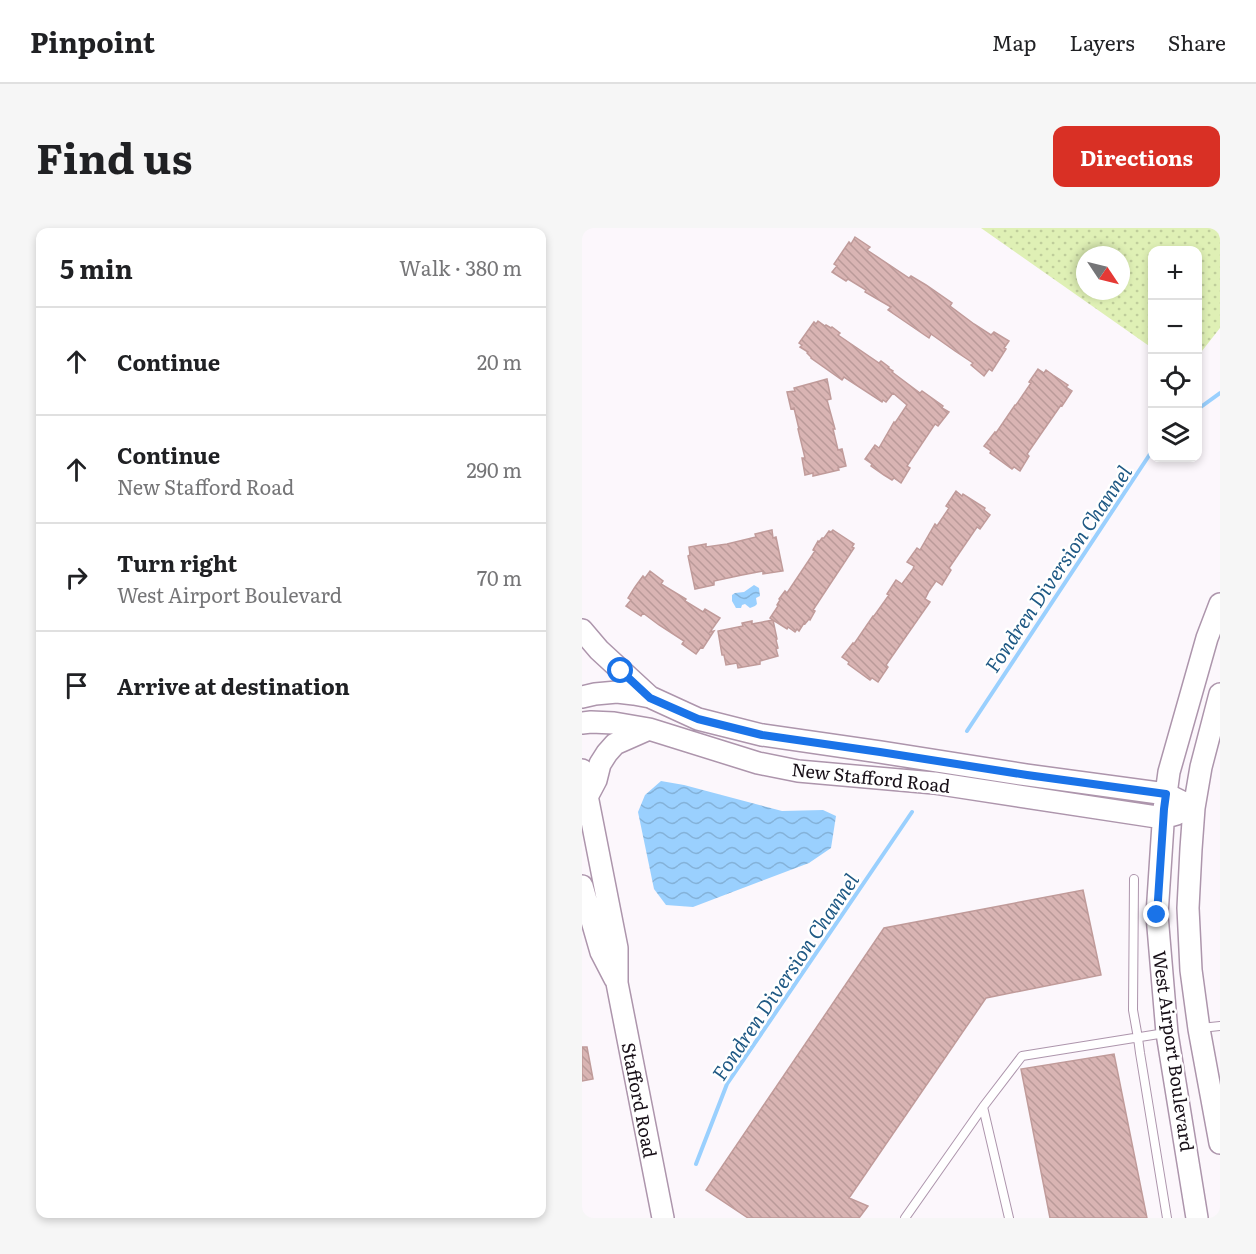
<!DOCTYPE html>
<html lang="en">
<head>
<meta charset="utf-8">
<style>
	:root { --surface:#fff; --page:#f6f6f6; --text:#202124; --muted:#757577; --line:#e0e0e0; --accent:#d93025 }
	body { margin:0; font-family:Literata,serif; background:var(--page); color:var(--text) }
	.controls { position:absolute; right:18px; top:18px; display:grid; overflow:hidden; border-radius:12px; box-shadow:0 3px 9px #0003 }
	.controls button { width:54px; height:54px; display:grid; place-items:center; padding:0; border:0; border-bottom:2px solid var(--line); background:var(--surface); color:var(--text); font:30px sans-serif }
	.compass { position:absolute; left:494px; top:18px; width:54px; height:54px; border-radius:50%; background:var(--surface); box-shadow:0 3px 9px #0003; rotate:125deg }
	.stop { position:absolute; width:18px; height:18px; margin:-14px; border:4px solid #1a73e8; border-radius:50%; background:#fff }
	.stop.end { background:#1a73e8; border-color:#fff; box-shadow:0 2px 6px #0008 }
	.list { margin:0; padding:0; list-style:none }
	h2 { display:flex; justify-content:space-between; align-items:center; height:78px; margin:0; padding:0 24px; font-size:26px }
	h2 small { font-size:20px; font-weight:400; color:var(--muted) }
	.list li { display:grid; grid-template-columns:39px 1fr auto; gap:18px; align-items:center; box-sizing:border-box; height:108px; padding:0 24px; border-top:2px solid var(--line) }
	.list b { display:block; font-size:22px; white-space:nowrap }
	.list p { margin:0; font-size:20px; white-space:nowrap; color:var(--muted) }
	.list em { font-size:20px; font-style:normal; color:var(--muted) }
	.icon { flex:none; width:33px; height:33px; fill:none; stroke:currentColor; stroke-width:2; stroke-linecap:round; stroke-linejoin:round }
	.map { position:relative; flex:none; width:638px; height:990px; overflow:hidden; border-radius:12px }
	header { display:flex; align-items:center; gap:36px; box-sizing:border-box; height:84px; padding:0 30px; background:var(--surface); border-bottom:2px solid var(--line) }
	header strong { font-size:28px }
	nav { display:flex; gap:33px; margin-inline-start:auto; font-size:21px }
	.intro { display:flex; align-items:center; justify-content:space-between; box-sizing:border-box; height:144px; padding:0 36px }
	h1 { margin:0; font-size:42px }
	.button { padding:15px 27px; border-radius:12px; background:var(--accent); color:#fff; font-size:21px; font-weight:700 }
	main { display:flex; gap:36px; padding:0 36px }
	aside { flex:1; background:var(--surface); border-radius:12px; box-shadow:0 3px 9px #0003 }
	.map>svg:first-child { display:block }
	.grass { fill:url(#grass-dots); fill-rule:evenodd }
	.water { fill:url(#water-waves) }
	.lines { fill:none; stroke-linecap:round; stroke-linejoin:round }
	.stream { stroke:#9ad0fe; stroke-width:4 }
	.building { fill:url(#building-back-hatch); stroke:#c09b9a; stroke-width:1.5 }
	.lane-casing { stroke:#ad95ac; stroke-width:10 }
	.secondary-casing { stroke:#ad95ac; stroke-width:24 }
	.lane { stroke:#fff; stroke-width:8 }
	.secondary { stroke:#fff; stroke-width:21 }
	.route { stroke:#1a73e8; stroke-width:8 }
	.labels { text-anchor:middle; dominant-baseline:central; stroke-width:5; stroke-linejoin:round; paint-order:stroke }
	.street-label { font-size:18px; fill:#181018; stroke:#fff }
	.water-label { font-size:20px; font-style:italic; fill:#1f5984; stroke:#fff }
</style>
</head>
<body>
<header>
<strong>Pinpoint</strong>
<nav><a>Map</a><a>Layers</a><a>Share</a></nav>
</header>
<div class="intro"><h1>Find us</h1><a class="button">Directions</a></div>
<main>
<aside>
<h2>5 min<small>Walk · 380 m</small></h2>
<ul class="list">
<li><svg class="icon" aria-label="ahead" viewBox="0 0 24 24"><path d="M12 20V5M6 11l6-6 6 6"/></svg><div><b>Continue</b></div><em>20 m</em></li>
<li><svg class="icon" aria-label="ahead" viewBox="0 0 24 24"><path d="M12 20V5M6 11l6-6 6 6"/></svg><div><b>Continue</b><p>New Stafford Road</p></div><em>290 m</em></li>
<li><svg class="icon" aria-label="right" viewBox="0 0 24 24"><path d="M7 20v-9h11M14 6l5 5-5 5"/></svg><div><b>Turn right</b><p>West Airport Boulevard</p></div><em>70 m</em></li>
<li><svg class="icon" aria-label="arrive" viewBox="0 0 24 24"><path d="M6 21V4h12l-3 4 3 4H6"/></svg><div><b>Arrive at destination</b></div></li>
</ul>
</aside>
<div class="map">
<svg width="638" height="990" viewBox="0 0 638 990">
	<defs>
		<pattern id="grass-dots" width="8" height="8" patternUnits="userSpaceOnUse" patternTransform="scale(1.5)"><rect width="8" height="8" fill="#dff0b5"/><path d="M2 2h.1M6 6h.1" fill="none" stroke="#bfcd9b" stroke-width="1.8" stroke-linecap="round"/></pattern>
		<pattern id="water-waves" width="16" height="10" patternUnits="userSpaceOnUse" patternTransform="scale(1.5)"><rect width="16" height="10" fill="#9ad0fe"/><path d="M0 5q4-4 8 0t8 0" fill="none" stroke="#84b2d9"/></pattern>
		<pattern id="building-back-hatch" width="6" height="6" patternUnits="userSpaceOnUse" patternTransform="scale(1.5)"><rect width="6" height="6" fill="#d9b4b3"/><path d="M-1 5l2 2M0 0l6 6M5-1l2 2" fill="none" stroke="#ba9a99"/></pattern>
	</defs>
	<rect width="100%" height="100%" fill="#fcf7fc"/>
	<path class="grass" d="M399,0H638V100L616,128V22H570V120ZM503,27H539V63H503Z"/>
	<path class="water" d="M172,357L177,360L178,368L174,370L175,376L173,378L168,380L163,376L160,377L159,380H154L150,373V367L153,365L162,364Z
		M79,553L102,557L200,583L241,582L254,588L249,620L227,635L111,679L84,677L72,661L56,584L63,567Z"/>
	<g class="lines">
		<path class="stream" d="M616,181L638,165
			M385,503L570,223
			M114,936L145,856L330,584"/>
	</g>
	<path class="building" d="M273,9L288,19L285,22L327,50L329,48L344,57L370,75L368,78L392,96L409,107L412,104L427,113L422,120L424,121L410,143L407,141L402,148L389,137L391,135L373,123L349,106L347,110L306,82L309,79L283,64L284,62L266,51L264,53L250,44L255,38L252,36L267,14L269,16Z
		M236,93L243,98L244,97L249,100L250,99L258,105L256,107L297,135L299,133L307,139L306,140L311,143L310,144L338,165L340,163L361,178L360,180L367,184L356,198L353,196L325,238L328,240L319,255L312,250L310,252L302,247L289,238L290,236L283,231L293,217L297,220L312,194L313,195L325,177L311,165L304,174L301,172L300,174L262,149L260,152L229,130V129L225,125L226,124L218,119L220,117L217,115L232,94L234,96Z
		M456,141L462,145L464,142L471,147L486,157L484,159L490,163L480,178L479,177L445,226L447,228L438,243L432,239L430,241L408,225L409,223L402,218L413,204L414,205L433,177H434L449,155L447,154Z
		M245,151L249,171L245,172L253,201H251L256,222L260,221L264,238L256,240L257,242L231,248V245L223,247L220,230H223L216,201H217L212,180L209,181L205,164L213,163L212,160Z
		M374,263L380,268L381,266L403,280L402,282L408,287L398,301L395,299L367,340L369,342L360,357L354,353L347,363L343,371L348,374L304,437L306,439L296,454L290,450L288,452L266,436L267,434L260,429L271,415L272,416L291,388H292L307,367L305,366L314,352L320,356L331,341L332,338L325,334L335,320L338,322L353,296L355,298L367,280L364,278Z
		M190,302L191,310L194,309L201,343L181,346V343L160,347L132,353V357L113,361L106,328L108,327L107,319L124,316V319L145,316L174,309L173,306Z
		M251,302L272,316L270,319L272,320L231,382L233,383L228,392L227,391L223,396L222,395L217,403L215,401L213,404L206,399L205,401L191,392L195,411L194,412L196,420L194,421L196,428L178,433V436L156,440L155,435L144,437L142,427H140L136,403L161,398L160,395L170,393V396L191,392L188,390L196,378L195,377L198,372L197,371L203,363L205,365L233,323L231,322L236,313L237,314L240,310H242L247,303L249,304Z
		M68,343L81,353L79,356L104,371L103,373L121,384L123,381L138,390L128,404L132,403L121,420L119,419L114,426L100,416L102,413L77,397L61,385L59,388L44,378L49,372L46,370L53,359L61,348L63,350Z
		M501,662L519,747L404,770L267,970L286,978L277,990H166L124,962L302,700Z
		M0,819H5L11,851L0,853Z
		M532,826L565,990H468L439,841Z"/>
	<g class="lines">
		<defs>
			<path id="lane" d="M552,651L551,782L556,810L558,825L585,990
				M619,800L638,798
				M323,990L401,879
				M427,990L401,879L440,828L583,805"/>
			<path id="secondary" d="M0,402L17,422L68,469
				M638,466L619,539L612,580L609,621L606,680L609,742L617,801L638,915
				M0,469L13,466L35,464L52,466L68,469L116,491L180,507L298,524L445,547L584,566L612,580
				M0,495L9,494L32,495L67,501L176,535L216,543L352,555L581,590L595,586
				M0,542L35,720V755L81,990
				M5,569L14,552L18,536L25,525L33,516L67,501
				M0,658L19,724L33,751
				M615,990L585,805L575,687L582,581L587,544L625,410L638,376"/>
		</defs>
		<use href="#lane" class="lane-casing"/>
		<use href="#secondary" class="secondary-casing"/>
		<use href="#lane" class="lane"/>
		<use href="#secondary" class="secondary"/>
	</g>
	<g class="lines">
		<path class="route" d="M39,443L68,470L116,491L180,507L298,524L445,547L584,566L582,581L575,687"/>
	</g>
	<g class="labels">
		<g class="street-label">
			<text transform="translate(289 549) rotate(6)">New Stafford Road</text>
			<text transform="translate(592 823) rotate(82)">West Airport Boulevard</text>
			<text transform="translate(58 872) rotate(79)">Stafford Road</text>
		</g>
		<g class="water-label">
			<text transform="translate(475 340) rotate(-56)">Fondren Diversion Channel</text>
			<text transform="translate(202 748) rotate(-56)">Fondren Diversion Channel</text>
		</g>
	</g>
</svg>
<div class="controls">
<button>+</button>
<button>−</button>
<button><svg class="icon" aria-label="locate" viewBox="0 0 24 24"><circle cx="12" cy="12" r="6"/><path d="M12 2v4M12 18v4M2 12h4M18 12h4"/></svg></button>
<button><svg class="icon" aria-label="layers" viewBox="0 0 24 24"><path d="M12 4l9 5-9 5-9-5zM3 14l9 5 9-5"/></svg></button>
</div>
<svg class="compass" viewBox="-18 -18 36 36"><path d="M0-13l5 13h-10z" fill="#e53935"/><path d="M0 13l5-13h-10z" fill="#757577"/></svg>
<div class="stop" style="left:39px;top:443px"></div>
<div class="stop end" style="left:575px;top:687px"></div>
</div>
</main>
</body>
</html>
